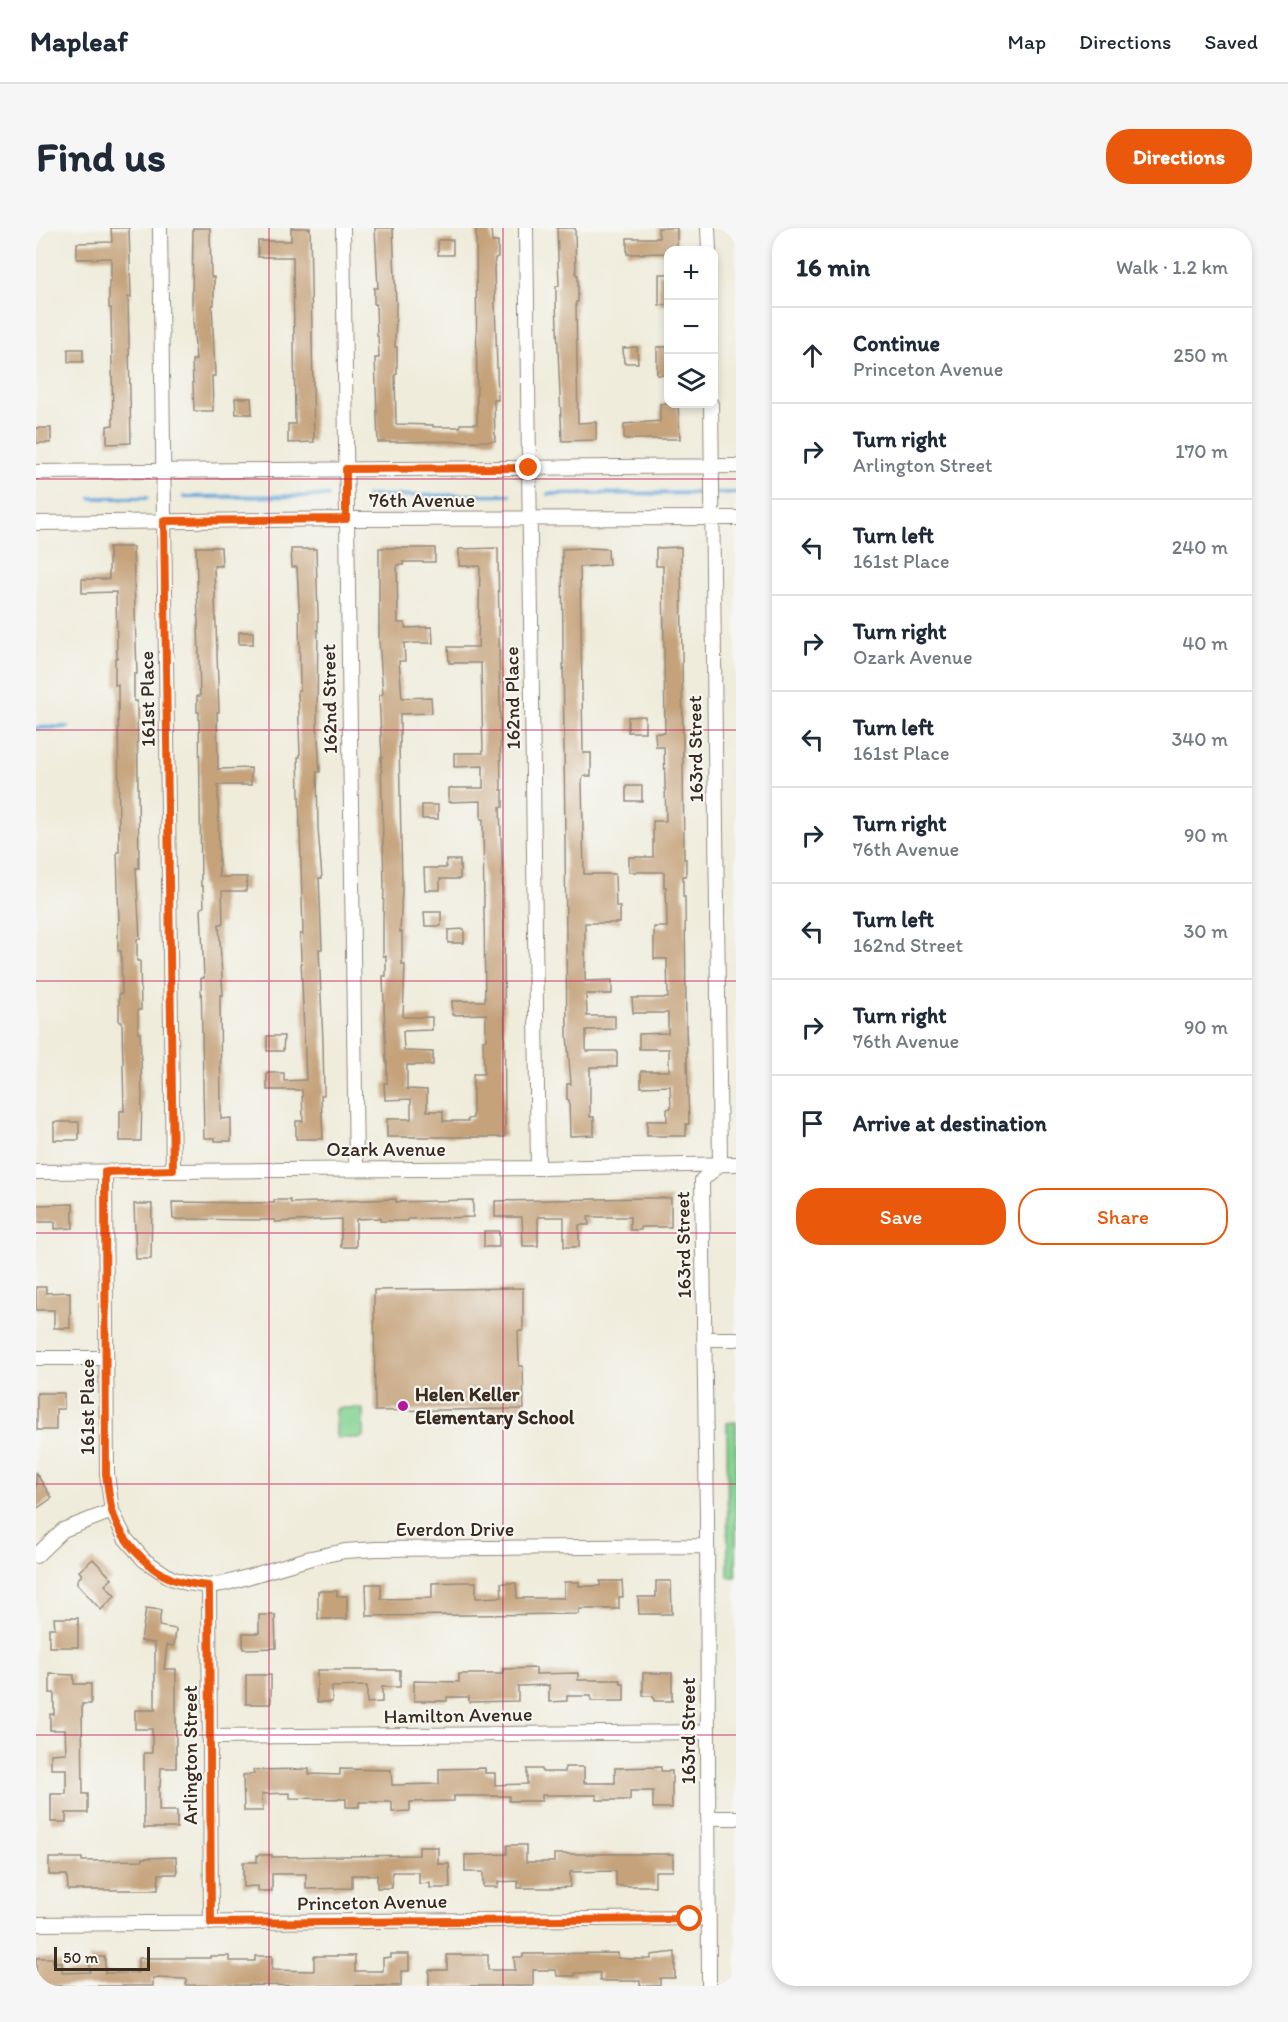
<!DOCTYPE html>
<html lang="en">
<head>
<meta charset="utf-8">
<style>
	:root { --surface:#fff; --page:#f6f6f7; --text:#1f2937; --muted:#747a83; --line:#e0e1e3; --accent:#ea580c }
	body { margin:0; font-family:Itim,sans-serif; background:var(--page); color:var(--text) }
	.controls { position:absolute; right:18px; top:18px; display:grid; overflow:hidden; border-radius:12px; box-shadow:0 3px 9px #0003 }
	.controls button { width:54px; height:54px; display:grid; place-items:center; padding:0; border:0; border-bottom:2px solid var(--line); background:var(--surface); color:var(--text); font:30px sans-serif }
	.scale { position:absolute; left:18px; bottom:15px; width:96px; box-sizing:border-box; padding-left:6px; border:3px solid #3b2a1e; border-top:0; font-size:16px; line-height:21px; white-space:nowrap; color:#3b2a1e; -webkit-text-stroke:4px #f6f6f2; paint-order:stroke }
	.stop { position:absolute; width:18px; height:18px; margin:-14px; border:4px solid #ea580c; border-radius:50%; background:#fff }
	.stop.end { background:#ea580c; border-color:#fff; box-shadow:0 2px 6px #0008 }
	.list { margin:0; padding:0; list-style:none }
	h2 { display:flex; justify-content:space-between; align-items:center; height:78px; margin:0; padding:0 24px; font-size:26px }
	h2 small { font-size:20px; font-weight:400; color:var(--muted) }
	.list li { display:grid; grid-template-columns:39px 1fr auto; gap:18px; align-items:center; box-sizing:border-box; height:96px; padding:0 24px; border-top:2px solid var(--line) }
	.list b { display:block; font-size:22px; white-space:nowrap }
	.list p { margin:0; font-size:20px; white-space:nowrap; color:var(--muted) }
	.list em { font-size:20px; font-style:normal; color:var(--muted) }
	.actions { display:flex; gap:12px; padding:18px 24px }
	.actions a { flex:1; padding:14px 0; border:2px solid var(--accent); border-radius:24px; text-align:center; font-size:21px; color:var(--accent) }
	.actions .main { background:var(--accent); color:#fff }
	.icon { flex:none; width:33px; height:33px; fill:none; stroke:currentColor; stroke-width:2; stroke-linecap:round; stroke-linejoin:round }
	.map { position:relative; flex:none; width:700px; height:1758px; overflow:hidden; border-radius:24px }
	header { display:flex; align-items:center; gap:36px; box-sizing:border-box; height:84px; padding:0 30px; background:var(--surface); border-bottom:2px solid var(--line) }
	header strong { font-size:28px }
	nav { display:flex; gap:33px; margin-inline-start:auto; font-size:21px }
	.intro { display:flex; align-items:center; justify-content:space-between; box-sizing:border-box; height:144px; padding:0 36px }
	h1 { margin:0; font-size:42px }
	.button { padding:15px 27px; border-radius:24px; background:var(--accent); color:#fff; font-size:21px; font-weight:700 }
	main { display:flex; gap:36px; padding:0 36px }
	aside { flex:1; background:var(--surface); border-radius:24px; box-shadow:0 3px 9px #0003 }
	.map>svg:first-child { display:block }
	.green { fill:#83d393; stroke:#5f7e58; stroke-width:1.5 }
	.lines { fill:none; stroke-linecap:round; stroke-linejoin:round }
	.stream { stroke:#64a5d8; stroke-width:4 }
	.building { fill:#c5a27a }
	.street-casing { stroke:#958b7c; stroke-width:16 }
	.street { stroke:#fff; stroke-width:14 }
	.route { stroke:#ea580c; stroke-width:8 }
	.grid { fill:none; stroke:#c2185b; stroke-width:1.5; stroke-opacity:0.55 }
	.poi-dot { fill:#b5179e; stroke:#f6f6f2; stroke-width:2 }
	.labels { text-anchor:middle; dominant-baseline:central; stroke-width:4.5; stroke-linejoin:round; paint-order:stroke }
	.street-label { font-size:20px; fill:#3b2a1e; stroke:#f6f6f2 }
	.poi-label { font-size:20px; font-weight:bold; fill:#3b2a1e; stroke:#f6f6f2; text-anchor:start }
</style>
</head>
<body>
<header>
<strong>Mapleaf</strong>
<nav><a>Map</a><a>Directions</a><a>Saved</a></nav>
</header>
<div class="intro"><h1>Find us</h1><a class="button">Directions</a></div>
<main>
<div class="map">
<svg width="700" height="1758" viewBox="0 0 700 1758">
	<rect width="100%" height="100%" fill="#f6f6f2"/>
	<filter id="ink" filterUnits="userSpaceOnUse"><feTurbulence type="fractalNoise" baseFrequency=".0167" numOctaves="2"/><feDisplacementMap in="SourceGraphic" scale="12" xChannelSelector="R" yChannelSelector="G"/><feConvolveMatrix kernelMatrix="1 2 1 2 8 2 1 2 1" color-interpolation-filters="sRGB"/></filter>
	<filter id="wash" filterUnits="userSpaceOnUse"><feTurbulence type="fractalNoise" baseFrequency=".008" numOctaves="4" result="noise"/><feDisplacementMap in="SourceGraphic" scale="24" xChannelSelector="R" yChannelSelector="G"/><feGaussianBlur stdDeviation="1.35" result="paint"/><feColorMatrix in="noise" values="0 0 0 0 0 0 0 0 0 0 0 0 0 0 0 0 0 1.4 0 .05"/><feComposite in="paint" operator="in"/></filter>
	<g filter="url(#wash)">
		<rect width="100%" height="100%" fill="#efecdb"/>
		<path class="green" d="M302,1180H324L327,1182V1208L325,1210H302L300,1208V1182Z
			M700,1194V1349H692L691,1195Z"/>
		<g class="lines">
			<path class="stream" d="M512,266L700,265
				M331,268L474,267
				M148,269L292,268
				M55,270H111
				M0,500L32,499"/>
		</g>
		<g id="blocks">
			<path class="building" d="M75,0H93L95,69H92L95,215L71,216V198L77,197L75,80H73V53H75V30L41,31V15L76,14Z
				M157,0H174L175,49H178V77H176L179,148H176L177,183H158L156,132H160L156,77Z
				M255,0H274L278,214L252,215V196H259L257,29H222V13H255Z
				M339,0H357L360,76L359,119H361V146L359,147L360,196L397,197V199H424V196H441L440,0H455L456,14H462V29L459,30L458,41L462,172H458L459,213L342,214L339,130H343L342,108H341L340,76H338V60H342Z
				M521,0H539L540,47H542V74H540L542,195L560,194V212L526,213L520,75V58H523Z
				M622,0H641V22H633V25L591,26V10H623Z
				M402,12H417V27H402Z
				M623,46H633V77H623Z
				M601,119L602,135H588L587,120Z
				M621,119H633V147H621Z
				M32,121H47V134H32Z
				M199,170H215L216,186H200Z
				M624,176H642L644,211H588V196L624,193Z
				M0,200H15V215H0Z
				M73,319H97L101,446H98V473H101L103,640H100L104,711H101V733H104L105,782H102V805H104L106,867L105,913H84V883H88L86,794H83V766H86L85,723H82V695H83L81,624H83L82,457H79V430H81L80,364L46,365V351H73Z
				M160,319H185L186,338H178L183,484H181L182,541L215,540V557H182L183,649H211L210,663H186L187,696H183L187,767H184L185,891L195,890V913H179V910H168L165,750H168L165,680L168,679L167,658H165L163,484H161V468H164Z
				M645,319L648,631H650V648H647V669H649L650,799L653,896H650V908H611V893H631V881L635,880L634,858L605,859V843H633V821H603V806L632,805V785H597L596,770H632L631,731H618V699H631L630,659H628V644H593V629H617V593H630L628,519H620L619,505H629L627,338H620V320Z
				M343,320H399V334H367V337H361L362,395H369V400L396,399L397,415H368L369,433H363L366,470L395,469L396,485L364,486V515H363L366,660L364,704H366V737H369L367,789H396V802L367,803L368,823L397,824V837H371V861L391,862V883H407V893H432V891L437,890V846H448L447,812H450V786L417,787L416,773H449L447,591H445V573L413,574V560H447V538L418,539V525H447L445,435H413L412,419H442L444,338H423V321L462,320L465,562H467V579H464L468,695L469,909H351V891H375V871L349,872L348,855H351V834H350L347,748H350V728H347V694L348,657L345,529H346L343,467L347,466L343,412Z
				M551,320L572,321L573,337L544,339L547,525H555V548H547L546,554L548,646H579L580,679H584V695H549V753L576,752V766H550L551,788H579V801L550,802V823H581V839H554V889H558V907L534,908L533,872H531V856H535L531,807L526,321Z
				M255,321H280L282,388L281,495L284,544H281L282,601L286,650H283L286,721H283L287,814L288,867H285L287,911H260V893H267L266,862H231V845H248V853L270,852L264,706H267L262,529H264L262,462H264L263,378L261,339H256Z
				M203,404H217V416H203Z
				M609,488V504H592V489Z
				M590,558H606V573H590Z
				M386,577H402V591H386Z
				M410,632H424V651H404V662H389L388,640H410Z
				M388,684H405V698H389Z
				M428,701V715H412V702Z
				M231,808H248L247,823H231Z
				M18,894H43V912H18Z
				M611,970H635V999H605V1002H594V989H552L553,997H543V1019H528V989H502V1018H487L486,989H459V973Z
				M360,971V974L437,972V989L372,991V993H344V990L320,991V1019H305V991L239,994V992L137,991L136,974L238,975V972H254L255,975Z
				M37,976V1000L19,1001V994H0V977Z
				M98,976H116L115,1031H100Z
				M448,1003H463V1019H448Z
				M0,1059H10V1065L34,1064V1100H18V1082H0Z
				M487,1060V1103H482L483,1138H487L488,1181L339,1183L338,1062Z
				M1,1165H28V1181H20V1202H1Z
				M0,1245L16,1270L0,1281Z
				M57,1331L76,1351L69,1357L79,1368L65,1382L41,1356V1352L46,1347L43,1343Z
				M564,1353H586L587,1369H583V1381H543V1386L331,1388L330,1356H345V1371L396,1370V1355L425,1354H440V1370L466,1369L465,1355H480L481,1370H528V1354H543V1358H564Z
				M620,1353H635L636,1386H603L602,1369H620Z
				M282,1363H301V1368H311V1391H282Z
				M110,1380L125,1382L123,1398L140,1401L138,1418L131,1417L128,1441H140V1540H125L124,1559H123V1583H141V1600H108V1525H116V1501H99V1482H119V1415L105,1413Z
				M223,1387H239L240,1420L207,1421V1405H223Z
				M18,1390H42V1419H13V1400H19Z
				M500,1440V1446L542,1445V1452H584L585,1456H588V1473H555V1468H531V1473L513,1474V1457L482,1458V1473L433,1474V1469H411V1473H378V1453L423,1454V1446H467V1441Z
				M281,1442H364V1459H346V1474L331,1475V1458L296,1459V1474H281Z
				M607,1445H636V1473H618L617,1468H607Z
				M14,1446L38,1447V1456H55V1476H46L47,1566H52V1585H30V1594H15V1566H30V1541H15V1526L30,1525L29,1502H14V1486H18V1465H14Z
				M210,1447H235V1476H210Z
				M529,1539H548V1555H579V1540L625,1539V1543H636V1580H617V1563H594V1572H561V1567H506V1573H473V1568H418V1573L374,1574V1583L356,1584V1574H323V1579H310V1571L254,1570V1565L226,1566L227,1583H208L207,1547L218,1546L217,1542L273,1541V1546L304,1547V1541L355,1542L356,1557L403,1556V1541L449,1540V1545H459V1557L491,1556V1541H506V1544H529Z
				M471,1617H490V1634H518V1626H637V1643H619V1658H580V1643L534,1644V1659L516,1660H482V1653L462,1654V1659H447V1644H429V1627L471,1626Z
				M383,1619H402V1636H413L414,1660H394V1655L383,1656V1644H356V1660H341V1647H316V1660L270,1661V1646H236V1663H222V1658L207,1659V1634H221V1627H236V1629L383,1627Z
				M140,1629L141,1646H123L122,1662H32L31,1647H13V1630H46V1633L107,1632V1630Z
				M639,1724V1750H624V1758H604V1753H564V1745H539V1748H521L520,1742H497V1758H393V1742H411V1727H452V1742H479L478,1729H487V1726L582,1725V1730L592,1731H615V1727Z
				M355,1726H373V1743H365V1758L150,1757L151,1751L117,1750V1758H0V1730H16L17,1734H26V1745L54,1744L53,1729H69V1745H102V1730H174V1728H193V1733H219V1728H236V1742L278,1743V1728H319V1743H347V1730L355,1729Z"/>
		</g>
	</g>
	<g filter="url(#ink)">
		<use href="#blocks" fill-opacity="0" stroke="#958b7c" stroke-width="1.5"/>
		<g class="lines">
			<defs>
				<path id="street" d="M124,0L137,942
					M307,0L320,940
					M490,0L502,940
					M672,0L673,22
					M0,244L700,238
					M0,295L310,291L700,290
					M0,944L502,940L700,936
					M69,944L71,1246L76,1283L89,1310L108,1332L135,1350L151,1355L173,1358L191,1355L275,1330L309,1323L340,1321L671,1318
					M668,1111H700
					M0,1130H70
					M0,1328L27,1302L76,1283
					M173,1358L175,1695
					M173,1509L672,1504
					M672,1590H700
					M0,1696L673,1690
					M673,1758L671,1290L666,954V952L684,936L675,176"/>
			</defs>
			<use href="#street" class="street-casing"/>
			<use href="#street" class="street"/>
		</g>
	</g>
	<g class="lines" filter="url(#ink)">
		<path class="route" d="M493,240L310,241V291L128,293L137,942L69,944L70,1246C72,1258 73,1271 76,1283C84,1310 110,1340 136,1351C148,1355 160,1357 173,1358L175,1695L654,1691"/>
	</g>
	<path class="grid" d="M233,0V1758M467,0V1758M0,251H700M0,502H700M0,753H700M0,1005H700M0,1256H700M0,1507H700"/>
	<circle class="poi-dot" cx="367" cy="1178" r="6"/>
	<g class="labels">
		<g class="street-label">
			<text x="386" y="272">76th Avenue</text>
			<text transform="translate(476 470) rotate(-91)">162nd Place</text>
			<text transform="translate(111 471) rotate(-91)">161st Place</text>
			<text transform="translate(293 471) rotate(-91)">162nd Street</text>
			<text transform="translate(659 521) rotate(-91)">163rd Street</text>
			<text x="350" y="921">Ozark Avenue</text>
			<text transform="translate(647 1017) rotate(-91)">163rd Street</text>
			<text transform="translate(51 1179) rotate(-90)">161st Place</text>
			<text x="419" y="1301">Everdon Drive</text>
			<text transform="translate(422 1487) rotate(-1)">Hamilton Avenue</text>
			<text transform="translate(652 1503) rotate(-90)">163rd Street</text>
			<text transform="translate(154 1527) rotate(-90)">Arlington Street</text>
			<text transform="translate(336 1674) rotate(-1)">Princeton Avenue</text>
		</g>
		<g class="poi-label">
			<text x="379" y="1166">Helen Keller<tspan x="379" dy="23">Elementary School</tspan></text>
		</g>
	</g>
</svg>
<div class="controls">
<button>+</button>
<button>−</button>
<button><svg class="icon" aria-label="layers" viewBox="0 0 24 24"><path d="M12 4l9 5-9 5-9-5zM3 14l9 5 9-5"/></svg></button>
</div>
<div class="scale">50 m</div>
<div class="stop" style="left:654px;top:1691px"></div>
<div class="stop end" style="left:493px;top:240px"></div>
</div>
<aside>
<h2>16 min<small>Walk · 1.2 km</small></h2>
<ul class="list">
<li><svg class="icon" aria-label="ahead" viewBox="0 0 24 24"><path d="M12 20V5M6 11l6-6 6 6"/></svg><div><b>Continue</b><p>Princeton Avenue</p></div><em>250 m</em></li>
<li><svg class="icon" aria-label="right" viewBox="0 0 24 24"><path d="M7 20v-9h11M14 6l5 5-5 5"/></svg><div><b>Turn right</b><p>Arlington Street</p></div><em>170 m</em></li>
<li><svg class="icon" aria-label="left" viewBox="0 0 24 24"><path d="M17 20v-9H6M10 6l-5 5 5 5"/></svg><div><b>Turn left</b><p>161st Place</p></div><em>240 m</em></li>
<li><svg class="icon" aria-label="right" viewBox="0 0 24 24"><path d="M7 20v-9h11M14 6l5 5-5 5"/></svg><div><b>Turn right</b><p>Ozark Avenue</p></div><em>40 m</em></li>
<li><svg class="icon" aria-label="left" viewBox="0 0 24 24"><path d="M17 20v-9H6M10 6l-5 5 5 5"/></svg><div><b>Turn left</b><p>161st Place</p></div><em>340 m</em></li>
<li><svg class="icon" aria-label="right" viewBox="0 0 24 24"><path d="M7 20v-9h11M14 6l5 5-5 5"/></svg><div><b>Turn right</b><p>76th Avenue</p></div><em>90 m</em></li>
<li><svg class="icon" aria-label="left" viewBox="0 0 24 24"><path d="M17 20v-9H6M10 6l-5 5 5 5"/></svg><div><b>Turn left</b><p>162nd Street</p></div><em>30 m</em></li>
<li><svg class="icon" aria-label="right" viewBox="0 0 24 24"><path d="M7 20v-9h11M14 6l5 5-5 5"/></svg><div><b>Turn right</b><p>76th Avenue</p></div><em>90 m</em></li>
<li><svg class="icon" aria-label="arrive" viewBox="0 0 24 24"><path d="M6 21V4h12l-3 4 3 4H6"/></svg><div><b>Arrive at destination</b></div></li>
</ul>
<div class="actions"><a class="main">Save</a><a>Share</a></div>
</aside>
</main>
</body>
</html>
